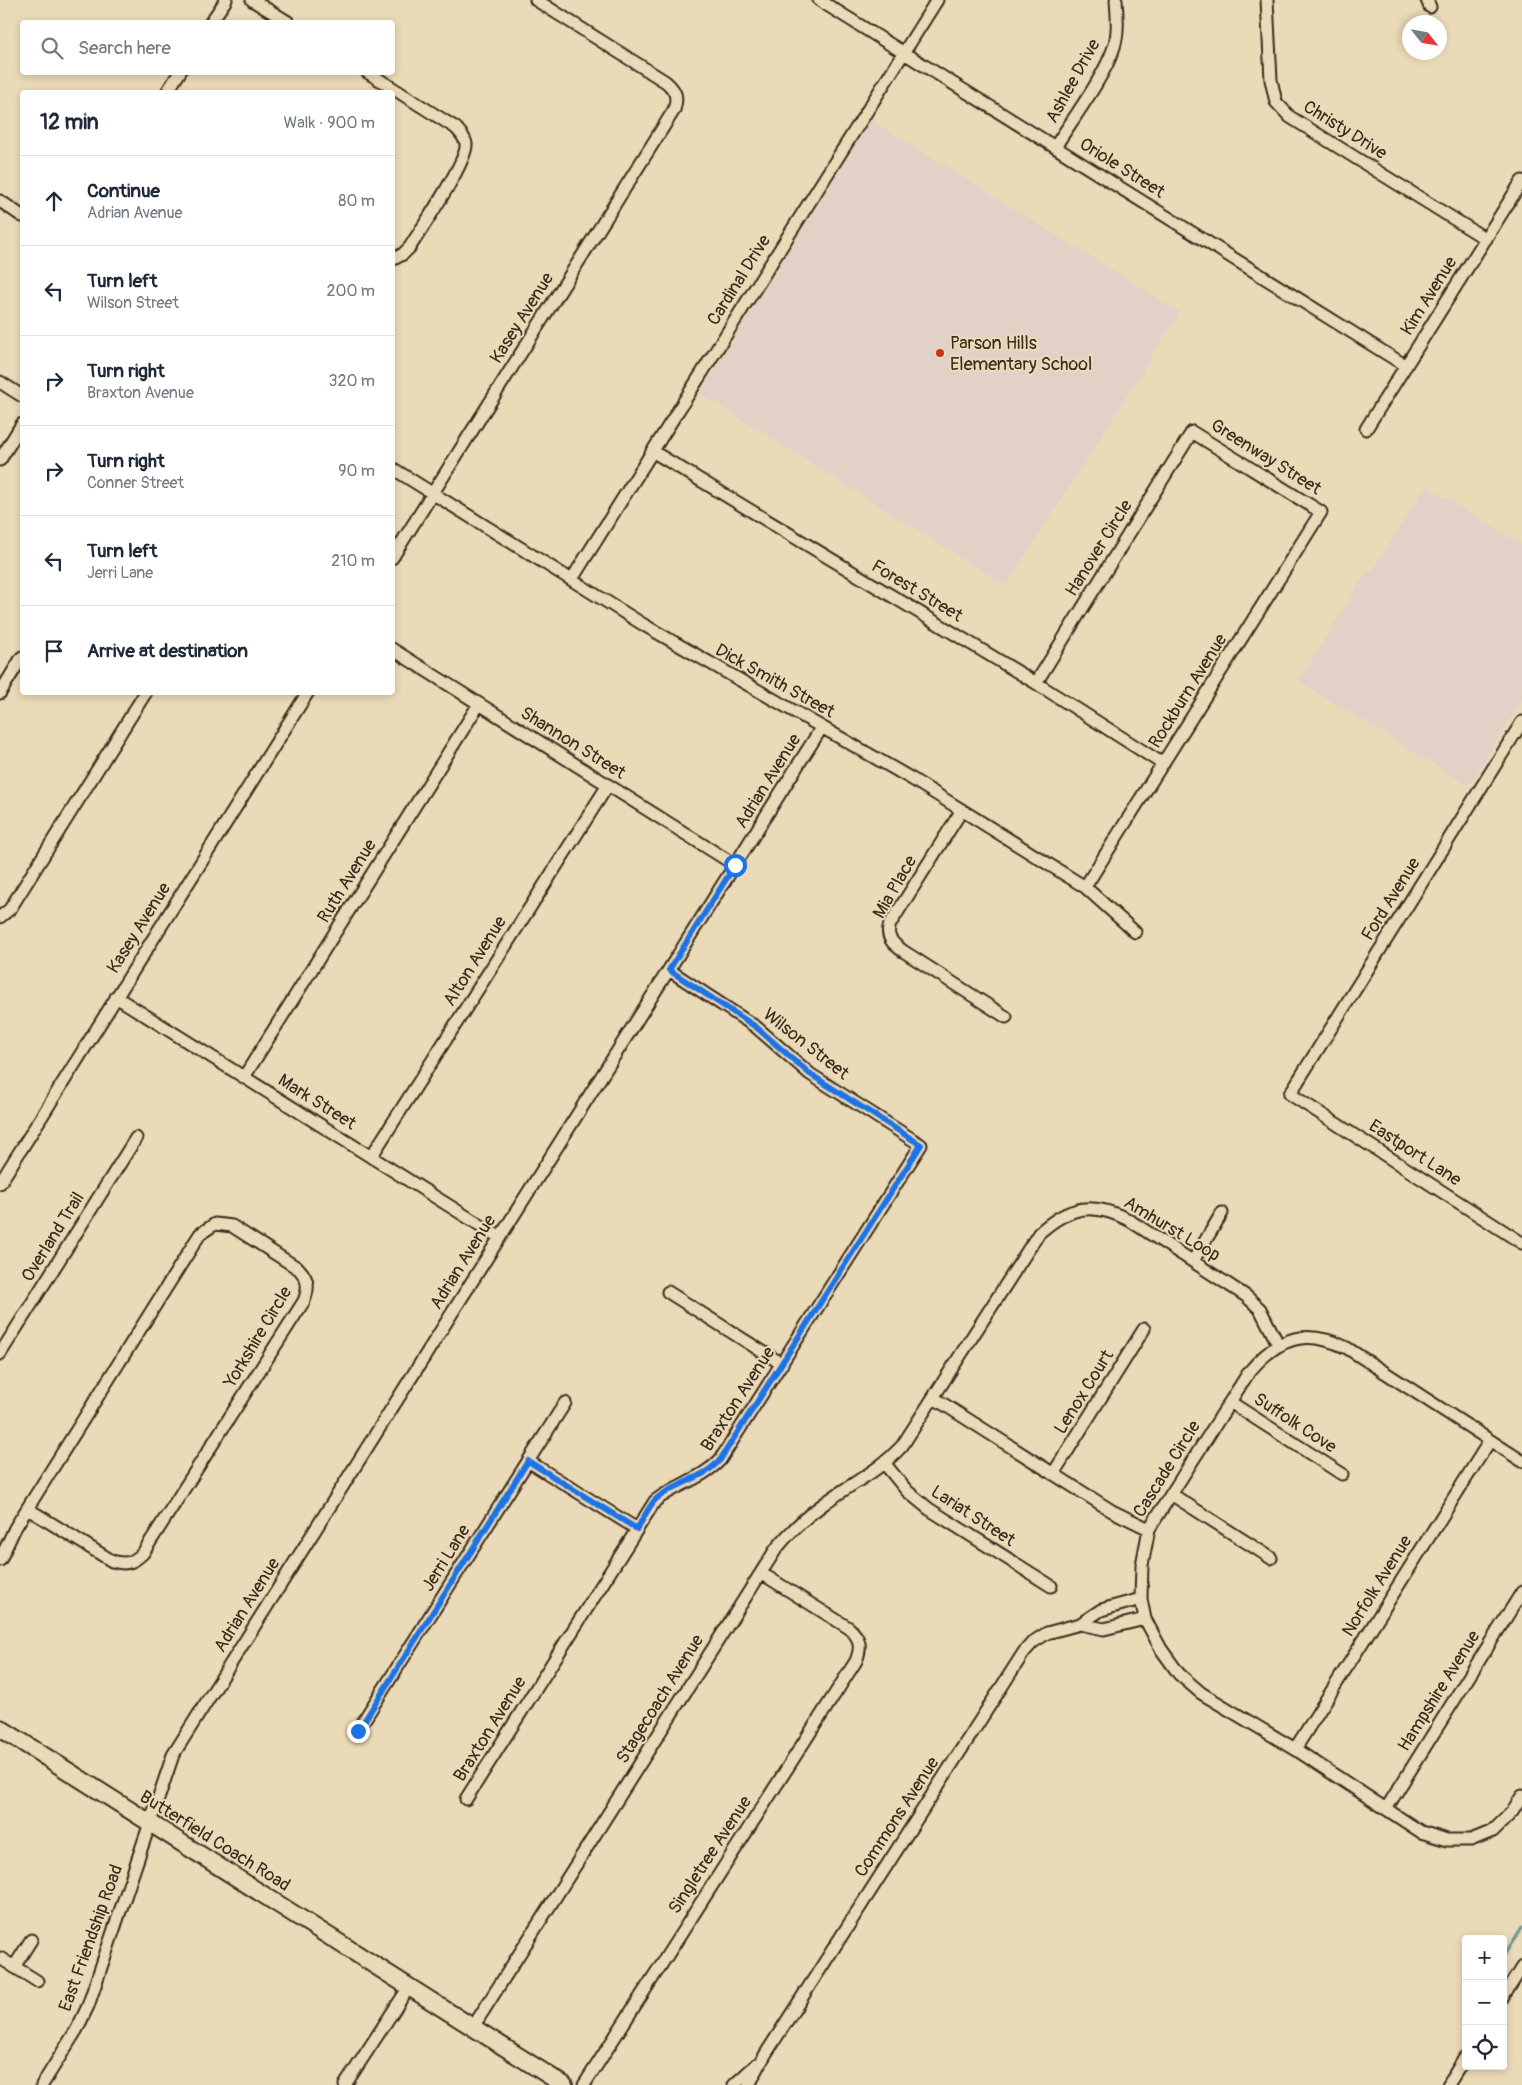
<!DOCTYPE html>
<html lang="en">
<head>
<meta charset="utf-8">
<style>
	:root { --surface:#fff; --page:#f2f2f3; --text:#1f2937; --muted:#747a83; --line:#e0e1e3 }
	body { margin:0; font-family:Pangolin,sans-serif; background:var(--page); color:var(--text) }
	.controls { position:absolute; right:15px; bottom:15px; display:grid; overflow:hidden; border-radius:5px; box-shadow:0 2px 8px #0003 }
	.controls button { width:45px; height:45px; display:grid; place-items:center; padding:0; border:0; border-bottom:1px solid var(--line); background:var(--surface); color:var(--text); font:25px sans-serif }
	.compass { position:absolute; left:1402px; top:15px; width:45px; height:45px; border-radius:50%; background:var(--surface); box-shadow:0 2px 8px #0003; rotate:121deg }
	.stop { position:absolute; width:15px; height:15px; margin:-11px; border:4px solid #1a73e8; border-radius:50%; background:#fff }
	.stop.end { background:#1a73e8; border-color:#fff; box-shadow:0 1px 5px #0008 }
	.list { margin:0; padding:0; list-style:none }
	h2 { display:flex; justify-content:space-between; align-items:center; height:65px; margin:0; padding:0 20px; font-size:21px }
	h2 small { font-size:16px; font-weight:400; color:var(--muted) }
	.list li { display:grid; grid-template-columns:32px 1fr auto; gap:15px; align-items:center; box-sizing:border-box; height:90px; padding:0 20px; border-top:1px solid var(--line) }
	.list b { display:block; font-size:19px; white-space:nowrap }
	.list p { margin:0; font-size:16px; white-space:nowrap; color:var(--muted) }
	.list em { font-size:16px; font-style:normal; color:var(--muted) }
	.icon { flex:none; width:28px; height:28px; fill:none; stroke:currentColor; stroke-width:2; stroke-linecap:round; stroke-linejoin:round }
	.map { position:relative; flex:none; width:1522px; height:2085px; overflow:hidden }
	.search { position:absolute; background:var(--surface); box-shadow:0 2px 8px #0003; left:20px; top:20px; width:375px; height:55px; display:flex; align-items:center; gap:12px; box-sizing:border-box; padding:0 18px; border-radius:5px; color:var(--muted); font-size:19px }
	.panel { position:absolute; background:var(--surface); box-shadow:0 2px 8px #0003; left:20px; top:90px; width:375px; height:605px; border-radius:5px }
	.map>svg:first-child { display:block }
	.built { fill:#e2d1c7 }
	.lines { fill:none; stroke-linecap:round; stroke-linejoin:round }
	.stream { stroke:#6c9795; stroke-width:3 }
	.minor-casing { stroke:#3b2a1e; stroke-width:15 }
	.secondary-casing { stroke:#3b2a1e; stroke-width:20 }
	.minor { stroke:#ebdab7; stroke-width:11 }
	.secondary { stroke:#ebdab7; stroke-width:16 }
	.route { stroke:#1a73e8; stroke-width:6 }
	.poi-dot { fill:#c8321e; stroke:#ebdab7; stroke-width:2 }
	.labels { text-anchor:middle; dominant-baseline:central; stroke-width:4; stroke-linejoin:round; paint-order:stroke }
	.street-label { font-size:18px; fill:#3b2a1e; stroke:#ebdab7 }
	.poi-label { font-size:18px; fill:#3b2a1e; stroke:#ebdab7; text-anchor:start }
</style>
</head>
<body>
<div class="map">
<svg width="1522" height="2085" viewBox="0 0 1522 2085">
	<rect width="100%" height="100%" fill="#ebdab7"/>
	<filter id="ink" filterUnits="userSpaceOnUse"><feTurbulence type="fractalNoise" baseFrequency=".02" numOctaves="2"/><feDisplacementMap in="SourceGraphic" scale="10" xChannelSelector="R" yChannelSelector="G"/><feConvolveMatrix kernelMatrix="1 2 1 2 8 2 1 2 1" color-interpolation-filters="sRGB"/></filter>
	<g filter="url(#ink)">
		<path class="built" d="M871,120L1180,312L1006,586L700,393Z
			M1426,486L1522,545V700L1469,786L1299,681L1367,571L1371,573Z"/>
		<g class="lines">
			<path class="stream" d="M1503,1957L1522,1927"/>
			<defs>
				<path id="minor" d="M252,0L288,22
					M819,0L1406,366
					M1267,0L1271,80L1276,102L1290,117L1486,239
					M1427,0L1430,7
					M211,22L226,0
					M367,72L456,128C460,133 465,137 466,144C468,161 421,229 410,247L403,254L392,260
					M167,92L180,72
					M1055,147C1072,120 1105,76 1114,47C1119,32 1117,15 1116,0
					M0,201L22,216
					M0,382L22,396
					M1366,429L1522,181
					M652,451L1036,683L1163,764
					M0,460L22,424
					M392,468L644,625L912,779L1085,887L1135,932
					M392,558L674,110C678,97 676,91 666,82L536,0
					M572,579L937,0
					M392,649L735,865
					M1036,683L1192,432L1321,512L1085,887
					M0,693L22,657
					M1522,722L1290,1094L1522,1243
					M962,810L890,924C885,937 893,944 903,951L1006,1017
					M0,917L10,909L146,692
					M116,997L499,1237
					M244,1077L479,704
					M371,1157L608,785
					M0,1183L308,692
					M1193,1261L1222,1213
					M668,1292L782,1364
					M0,1354L136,1138
					M934,1398L1112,1511L1149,1529
					M1230,1402L1342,1474
					M528,1461L637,1529
					M1522,1461L1347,1348C1306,1328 1278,1337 1249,1372L1149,1529L1142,1565L1141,1599L1145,1619L1161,1649L1179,1674L1201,1693L1295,1749L1421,1832L1447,1840H1471L1493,1831L1512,1812L1522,1796
					M885,1464L907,1491L929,1509L1051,1586
					M1053,1474L1144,1329
					M1171,1494L1271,1558
					M0,1560L15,1528L200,1234L215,1224L232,1226L299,1269C309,1280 309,1288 304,1301L143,1553C133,1563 126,1565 112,1561L28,1509
					M1080,1624L1104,1629L1145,1619
					M357,1731L565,1403
					M1295,1749L1489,1442
					M466,1799L655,1501C675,1485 702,1479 720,1460L921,1145L810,1074L756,1027L669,970
					M1386,1809L1522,1592
					M0,1958L37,1981
					M14,1967L31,1940
					M1503,1997L1522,1967
					M473,2027L776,1549C789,1533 804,1518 821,1506C849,1484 876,1474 902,1446L1039,1233C1069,1206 1093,1201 1129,1220L1246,1296L1260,1309L1278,1344
					M42,2085L77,2029L88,2006L173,1755L822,727
					M345,2085L409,1987
					M584,2085L856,1661C862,1646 860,1638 849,1628L761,1573
					M734,2085L757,2064
					M749,2085L765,2055L1024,1652L1033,1642L1047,1633L1080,1624L1101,1610L1141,1599
					M1448,2085L1466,2056"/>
				<path id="secondary" d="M0,1728L564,2085"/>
			</defs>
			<use href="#minor" class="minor-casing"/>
			<use href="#secondary" class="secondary-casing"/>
			<use href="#minor" class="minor"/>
			<use href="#secondary" class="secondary"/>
		</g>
	</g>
	<g class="lines" filter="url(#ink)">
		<path class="route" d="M358,1731L528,1461L637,1529C643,1520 648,1507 656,1499C676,1482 702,1480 720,1460L921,1145L810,1074L756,1027L669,970L735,865"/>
	</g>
	<circle class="poi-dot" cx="940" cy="353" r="5"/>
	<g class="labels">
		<g class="street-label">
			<text transform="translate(1073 81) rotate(-61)">Ashlee Drive</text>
			<text transform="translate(1345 130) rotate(32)">Christy Drive</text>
			<text transform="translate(1122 168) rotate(32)">Oriole Street</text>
			<text transform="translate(739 280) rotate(-58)">Cardinal Drive</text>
			<text transform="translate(1429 296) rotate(-58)">Kim Avenue</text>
			<text transform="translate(522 318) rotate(-58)">Kasey Avenue</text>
			<text transform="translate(1266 457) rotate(32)">Greenway Street</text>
			<text transform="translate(1099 548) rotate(-58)">Hanover Circle</text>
			<text transform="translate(917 591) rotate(31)">Forest Street</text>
			<text transform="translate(775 681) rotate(29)">Dick Smith Street</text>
			<text transform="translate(1188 691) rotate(-58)">Rockburn Avenue</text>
			<text transform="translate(573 743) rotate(32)">Shannon Street</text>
			<text transform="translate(768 781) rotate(-58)">Adrian Avenue</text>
			<text transform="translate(347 881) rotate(-58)">Ruth Avenue</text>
			<text transform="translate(895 887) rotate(-60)">Mia Place</text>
			<text transform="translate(1391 899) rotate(-58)">Ford Avenue</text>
			<text transform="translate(139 928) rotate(-58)">Kasey Avenue</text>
			<text transform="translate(475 961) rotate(-58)">Alton Avenue</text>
			<text transform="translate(806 1044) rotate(38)">Wilson Street</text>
			<text transform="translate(317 1102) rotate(32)">Mark Street</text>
			<text transform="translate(1415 1153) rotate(33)">Eastport Lane</text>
			<text transform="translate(1172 1229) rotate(31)">Amhurst Loop</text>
			<text transform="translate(53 1237) rotate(-58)">Overland Trail</text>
			<text transform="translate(463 1262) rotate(-58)">Adrian Avenue</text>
			<text transform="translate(258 1337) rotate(-59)">Yorkshire Circle</text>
			<text transform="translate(1084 1392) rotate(-58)">Lenox Court</text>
			<text transform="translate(738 1399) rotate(-57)">Braxton Avenue</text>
			<text transform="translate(1295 1423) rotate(33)">Suffolk Cove</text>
			<text transform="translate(1167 1469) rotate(-58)">Cascade Circle</text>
			<text transform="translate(973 1516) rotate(33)">Lariat Street</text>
			<text transform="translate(446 1558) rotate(-58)">Jerri Lane</text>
			<text transform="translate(1377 1586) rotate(-58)">Norfolk Avenue</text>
			<text transform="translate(247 1605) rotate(-58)">Adrian Avenue</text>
			<text transform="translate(1439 1691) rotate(-58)">Hampshire Avenue</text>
			<text transform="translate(660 1699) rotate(-58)">Stagecoach Avenue</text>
			<text transform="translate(490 1729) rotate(-58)">Braxton Avenue</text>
			<text transform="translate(897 1817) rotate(-57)">Commons Avenue</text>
			<text transform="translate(215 1841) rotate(32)">Butterfield Coach Road</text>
			<text transform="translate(710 1855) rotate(-57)">Singletree Avenue</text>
			<text transform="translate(91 1938) rotate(-70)">East Friendship Road</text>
		</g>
		<g class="poi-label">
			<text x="950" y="343">Parson Hills<tspan x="950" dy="21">Elementary School</tspan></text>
		</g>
	</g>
</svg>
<div class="controls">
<button>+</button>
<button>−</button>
<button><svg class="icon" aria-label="locate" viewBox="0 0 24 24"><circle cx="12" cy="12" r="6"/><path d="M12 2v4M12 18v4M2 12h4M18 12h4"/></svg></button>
</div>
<svg class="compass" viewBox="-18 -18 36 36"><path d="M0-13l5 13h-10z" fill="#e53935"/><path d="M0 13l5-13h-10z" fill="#747a83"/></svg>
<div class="stop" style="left:735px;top:865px"></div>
<div class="stop end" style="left:358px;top:1731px"></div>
<div class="search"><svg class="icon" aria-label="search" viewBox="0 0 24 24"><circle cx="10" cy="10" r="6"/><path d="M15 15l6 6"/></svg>Search here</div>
<section class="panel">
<h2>12 min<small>Walk · 900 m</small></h2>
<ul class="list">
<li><svg class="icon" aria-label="ahead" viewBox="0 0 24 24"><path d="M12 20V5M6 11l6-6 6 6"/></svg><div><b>Continue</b><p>Adrian Avenue</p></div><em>80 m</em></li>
<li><svg class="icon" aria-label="left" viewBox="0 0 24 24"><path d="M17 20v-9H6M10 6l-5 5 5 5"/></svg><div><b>Turn left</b><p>Wilson Street</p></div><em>200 m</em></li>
<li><svg class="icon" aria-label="right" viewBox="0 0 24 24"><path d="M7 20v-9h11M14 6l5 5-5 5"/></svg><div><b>Turn right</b><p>Braxton Avenue</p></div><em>320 m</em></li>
<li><svg class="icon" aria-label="right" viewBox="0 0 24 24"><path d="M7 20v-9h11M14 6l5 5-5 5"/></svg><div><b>Turn right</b><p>Conner Street</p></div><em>90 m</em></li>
<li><svg class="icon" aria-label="left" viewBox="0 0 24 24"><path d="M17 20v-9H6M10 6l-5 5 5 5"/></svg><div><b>Turn left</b><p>Jerri Lane</p></div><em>210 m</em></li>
<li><svg class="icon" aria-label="arrive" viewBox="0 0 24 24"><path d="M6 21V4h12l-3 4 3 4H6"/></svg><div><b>Arrive at destination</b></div></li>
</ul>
</section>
</div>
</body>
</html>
